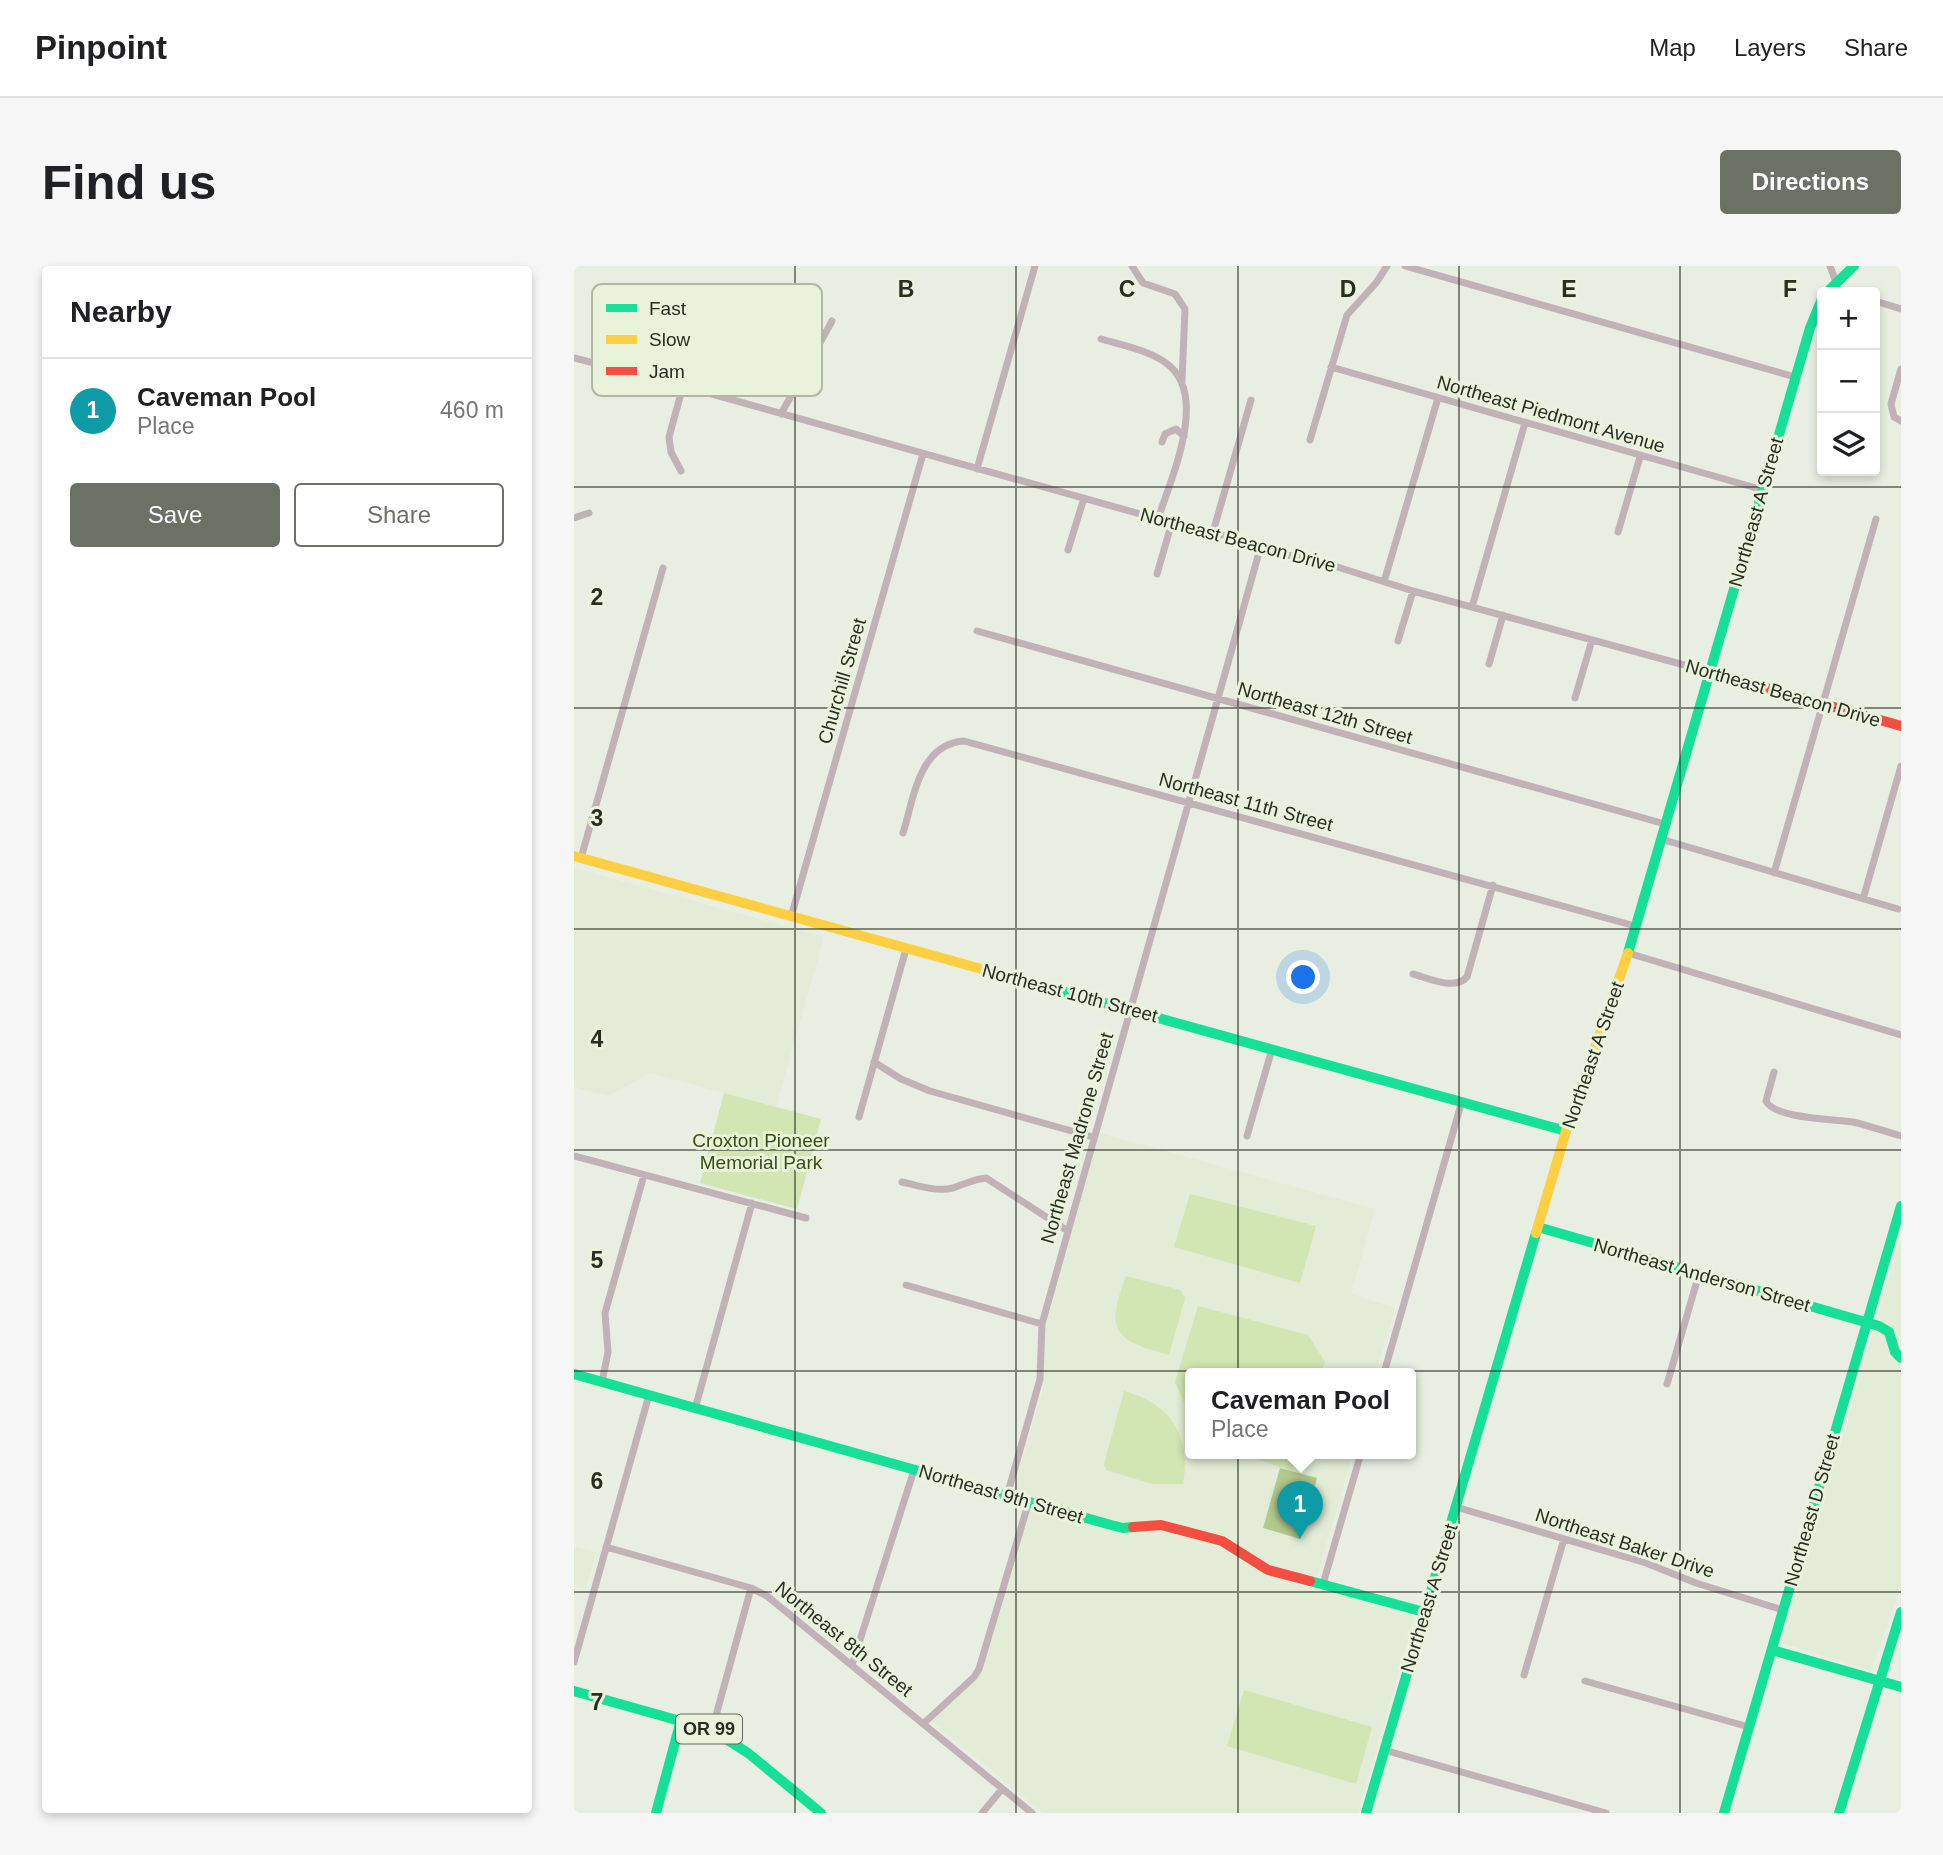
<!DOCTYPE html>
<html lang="en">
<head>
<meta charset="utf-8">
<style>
	:root { --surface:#fff; --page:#f6f6f6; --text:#202124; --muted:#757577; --line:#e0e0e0; --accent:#6c7166 }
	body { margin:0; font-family:Arial,sans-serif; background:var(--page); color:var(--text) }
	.controls { position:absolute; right:21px; top:21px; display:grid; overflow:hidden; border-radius:7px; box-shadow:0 4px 10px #0003 }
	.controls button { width:63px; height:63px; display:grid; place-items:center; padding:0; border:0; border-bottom:2px solid var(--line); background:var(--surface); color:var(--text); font:35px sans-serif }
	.you { position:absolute; left:730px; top:712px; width:24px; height:24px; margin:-18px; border:5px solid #fff; border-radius:50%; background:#1a73e8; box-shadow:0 0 0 10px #1a73e833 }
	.badge { display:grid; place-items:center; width:46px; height:46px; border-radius:50%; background:var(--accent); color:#fff; font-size:23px; font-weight:700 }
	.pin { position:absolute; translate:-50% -58px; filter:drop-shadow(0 2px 4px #0008) }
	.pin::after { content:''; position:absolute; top:37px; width:24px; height:21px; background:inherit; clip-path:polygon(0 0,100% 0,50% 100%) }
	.popup { position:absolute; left:611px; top:1102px; width:231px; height:91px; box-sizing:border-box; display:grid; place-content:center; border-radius:7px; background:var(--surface); filter:drop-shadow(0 2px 5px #0005); font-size:23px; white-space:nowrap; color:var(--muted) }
	.popup b { font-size:26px; color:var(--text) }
	.popup::after { content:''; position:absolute; left:50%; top:100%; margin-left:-14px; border:14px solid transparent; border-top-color:var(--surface) }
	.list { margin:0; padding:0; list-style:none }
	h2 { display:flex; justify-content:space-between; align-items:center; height:91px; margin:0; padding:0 28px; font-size:30px }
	h2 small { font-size:23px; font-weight:400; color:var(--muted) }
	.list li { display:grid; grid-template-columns:46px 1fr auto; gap:21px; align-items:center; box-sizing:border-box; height:105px; padding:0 28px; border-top:2px solid var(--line) }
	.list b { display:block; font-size:26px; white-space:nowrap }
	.list p { margin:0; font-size:23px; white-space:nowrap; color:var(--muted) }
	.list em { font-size:23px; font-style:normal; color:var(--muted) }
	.actions { display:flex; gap:14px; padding:21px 28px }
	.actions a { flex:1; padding:16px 0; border:2px solid var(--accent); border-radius:7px; text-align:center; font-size:24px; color:var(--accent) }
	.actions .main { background:var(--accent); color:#fff }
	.icon { flex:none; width:38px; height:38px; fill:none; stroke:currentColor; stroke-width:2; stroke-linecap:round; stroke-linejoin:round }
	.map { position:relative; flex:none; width:1327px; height:1547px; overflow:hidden; border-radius:7px }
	header { display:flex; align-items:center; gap:42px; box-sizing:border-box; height:98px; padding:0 35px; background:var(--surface); border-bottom:2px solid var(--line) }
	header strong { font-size:33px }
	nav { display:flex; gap:38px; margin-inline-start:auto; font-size:24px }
	.intro { display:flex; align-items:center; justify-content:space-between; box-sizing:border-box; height:168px; padding:0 42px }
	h1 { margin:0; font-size:49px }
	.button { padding:18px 32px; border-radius:7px; background:var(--accent); color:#fff; font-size:24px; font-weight:700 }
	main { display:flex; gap:42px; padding:0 42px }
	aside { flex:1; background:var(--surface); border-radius:7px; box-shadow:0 4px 10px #0003 }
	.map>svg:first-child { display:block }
	.built { fill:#e2ecd6 }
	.green { fill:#d1e6b3 }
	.water { fill:#b2ca8d }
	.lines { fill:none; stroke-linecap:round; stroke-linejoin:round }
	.street { stroke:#c1b2b7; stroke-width:7 }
	.fast { stroke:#16e098; stroke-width:10 }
	.slow { stroke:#ffcf43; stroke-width:10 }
	.jam { stroke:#f24e42; stroke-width:10 }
	.grid { fill:none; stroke:#292d24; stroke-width:2; stroke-opacity:0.55 }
	.labels { text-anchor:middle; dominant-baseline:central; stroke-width:6; stroke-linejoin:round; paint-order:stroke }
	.shield { fill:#e9f3dc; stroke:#63685b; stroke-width:2 }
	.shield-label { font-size:18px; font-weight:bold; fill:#292d24 }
	.street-label { font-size:19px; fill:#292d24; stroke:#e9f3dc }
	.park-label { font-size:19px; fill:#3a4e13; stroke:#e9f3dc }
	.key { fill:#e9f3dc; stroke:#afb8a5; stroke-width:2 }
	.key-label { font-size:19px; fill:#292d24 }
	.grid-label { font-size:23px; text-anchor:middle; font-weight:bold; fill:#292d24; stroke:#e9f3dc; stroke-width:6; stroke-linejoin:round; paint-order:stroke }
</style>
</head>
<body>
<header>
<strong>Pinpoint</strong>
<nav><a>Map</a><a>Layers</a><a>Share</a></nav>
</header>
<div class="intro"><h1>Find us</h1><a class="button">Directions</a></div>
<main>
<aside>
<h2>Nearby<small></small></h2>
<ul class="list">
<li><span class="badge" style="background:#0f9aa8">1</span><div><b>Caveman Pool</b><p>Place</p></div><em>460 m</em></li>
</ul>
<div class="actions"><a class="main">Save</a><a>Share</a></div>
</aside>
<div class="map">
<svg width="1327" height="1547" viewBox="0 0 1327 1547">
	<rect width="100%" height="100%" fill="#e8eee1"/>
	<path class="built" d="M0,602L250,671L202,841L77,807L33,830L0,821Z
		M526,867L801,943L777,1028L821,1042L802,1107H616V1187H779L740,1321L836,1347L840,1353L784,1547H469L359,1456V1453L408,1403L459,1230L444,1225L441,1220L469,1124L473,1056Z
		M1327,971V1321L1297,1404L1208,1377Z
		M0,1280L22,1286L12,1322L0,1319Z"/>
	<path class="green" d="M150,827L247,853L223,943L126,917Z
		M616,928L742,960L726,1017L600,981Z
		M552,1010L606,1024L611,1032L595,1089C540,1074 531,1066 552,1010Z
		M624,1040L734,1069L751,1096L747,1107H616V1150L601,1116Z
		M550,1125C598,1138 617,1170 609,1218H578L532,1204L530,1198Z
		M664,1187H723L718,1205Z
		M670,1424L798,1461L782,1518L653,1480Z"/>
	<path class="water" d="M706,1202L743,1212L726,1273L689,1262Z"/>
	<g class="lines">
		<path class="street" d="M558,0L569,17L601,28L611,43L608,115
			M831,0L1221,111
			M1256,0L1262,16
			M1257,21L1273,26
			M1301,35L1327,43
			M527,73C548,79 574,84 592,97C636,128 597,212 584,253
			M0,92L109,120L584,253L665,273L682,282L751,297L839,325L1136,406
			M757,101L1189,224
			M1327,103L1317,138L1320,151L1327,155
			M207,148L258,55
			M736,174L773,49L802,17L813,0
			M588,176L591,168L602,163L610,170
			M403,203L461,0
			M107,205L97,186L95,171L129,47
			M0,252L15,247
			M639,266L677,134
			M1044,266L1066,191
			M494,284L510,232
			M583,308L598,256
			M810,316L864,132
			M898,341L951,157
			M403,365L1091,558
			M824,375L839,325
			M915,398L929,349
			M1001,432L1018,374
			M329,567C340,532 345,478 390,475L1061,660
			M1087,573L1324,643
			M7,592L89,302
			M1200,607L1302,253
			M1289,633L1327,500
			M217,651L349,188
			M1054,687L1327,769
			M839,708C854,712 880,725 893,711L919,619
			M300,796L327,813L356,825L519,871
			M1200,806L1192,835C1201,853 1261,853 1279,856C1295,860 1311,865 1327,870
			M285,851L332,683
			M673,870L698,783
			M0,890L232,952
			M328,916C345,920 363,926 379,922C391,918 400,913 412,912L494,965
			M332,1019L468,1058
			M810,1107L888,835
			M28,1116L34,1086L31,1047L70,909
			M1093,1118L1125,1008
			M121,1143L178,937
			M433,1230L466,1113L468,1058L686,283
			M882,1241L1072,1297L1122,1317L1209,1344
			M32,1281L177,1322L193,1330L458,1547
			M749,1318L787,1187
			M0,1396L75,1129
			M278,1399L340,1204
			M950,1409L990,1273
			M1011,1415L1175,1461
			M349,1458L400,1411L405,1403L455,1235
			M138,1464L177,1322
			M810,1484L1032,1547
			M408,1547L428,1523"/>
		<path class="fast" d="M1253,26L1280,0
			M1054,687L1236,62L1248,33
			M440,712L992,865
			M964,961L1305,1060L1315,1066L1321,1086L1327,1092
			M0,1108L537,1259L549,1262L559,1261
			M736,1315L850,1346
			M1198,1384L1327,1421
			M0,1425L138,1464L174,1487L247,1547
			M82,1547L107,1454
			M792,1547L962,967
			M1150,1547L1327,940
			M1265,1547L1327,1346"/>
		<path class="slow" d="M0,590L440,712
			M962,967L992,865L1054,687"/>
		<path class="jam" d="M1136,406L1327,460
			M559,1261L587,1259L648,1275L694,1304L736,1315"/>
	</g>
	<path class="grid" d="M221,0V1547M442,0V1547M664,0V1547M885,0V1547M1106,0V1547M0,221H1327M0,442H1327M0,663H1327M0,884H1327M0,1105H1327M0,1326H1327"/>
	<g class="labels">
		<rect class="shield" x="102" y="1448.5" width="66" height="29" rx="5"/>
		<g class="shield-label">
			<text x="135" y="1463">OR 99</text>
		</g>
		<g class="street-label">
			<text transform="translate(977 148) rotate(16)">Northeast Piedmont Avenue</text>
			<text transform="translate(1182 246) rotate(-74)">Northeast A Street</text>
			<text transform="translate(664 274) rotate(15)">Northeast Beacon Drive</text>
			<text transform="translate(268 415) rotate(-74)">Churchill Street</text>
			<text transform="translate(1209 427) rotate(16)">Northeast Beacon Drive</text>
			<text transform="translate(751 447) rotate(16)">Northeast 12th Street</text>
			<text transform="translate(672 536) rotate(15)">Northeast 11th Street</text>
			<text transform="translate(496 727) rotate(15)">Northeast 10th Street</text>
			<text transform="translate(1019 789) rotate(-71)">Northeast A Street</text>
			<text transform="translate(503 872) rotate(-74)">Northeast Madrone Street</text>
			<text transform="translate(1128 1009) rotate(16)">Northeast Anderson Street</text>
			<text transform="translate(427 1228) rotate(16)">Northeast 9th Street</text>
			<text transform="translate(1238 1244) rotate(-74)">Northeast D Street</text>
			<text transform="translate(1051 1277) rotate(18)">Northeast Baker Drive</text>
			<text transform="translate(855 1332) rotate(-73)">Northeast A Street</text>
			<text transform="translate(270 1373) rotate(39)">Northeast 8th Street</text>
		</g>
		<g class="park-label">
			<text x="187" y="874">Croxton Pioneer<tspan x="187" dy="22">Memorial Park</tspan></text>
		</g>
	</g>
	<rect x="18" y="18" width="230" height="112" rx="10" class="key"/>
	<rect x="32" y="38" width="31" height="8" fill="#16e098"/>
	<rect x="32" y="69" width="31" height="9" fill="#ffcf43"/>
	<rect x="32" y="101" width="31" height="8" fill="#f24e42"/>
	<g class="key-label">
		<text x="75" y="49">Fast</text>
		<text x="75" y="80">Slow</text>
		<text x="75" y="112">Jam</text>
	</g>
	<g class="grid-label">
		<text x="332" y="31">B</text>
		<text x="553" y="31">C</text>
		<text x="774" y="31">D</text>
		<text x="995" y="31">E</text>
		<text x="1216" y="31">F</text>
		<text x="23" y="339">2</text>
		<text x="23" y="560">3</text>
		<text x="23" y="781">4</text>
		<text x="23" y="1002">5</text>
		<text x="23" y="1223">6</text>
		<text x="23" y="1444">7</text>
	</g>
</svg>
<div class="controls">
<button>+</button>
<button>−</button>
<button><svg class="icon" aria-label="layers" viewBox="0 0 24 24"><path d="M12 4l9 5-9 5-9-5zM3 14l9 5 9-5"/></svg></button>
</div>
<div class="you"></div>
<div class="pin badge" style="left:726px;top:1273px;background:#0f9aa8">1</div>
<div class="popup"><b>Caveman Pool</b>Place</div>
</div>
</main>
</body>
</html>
